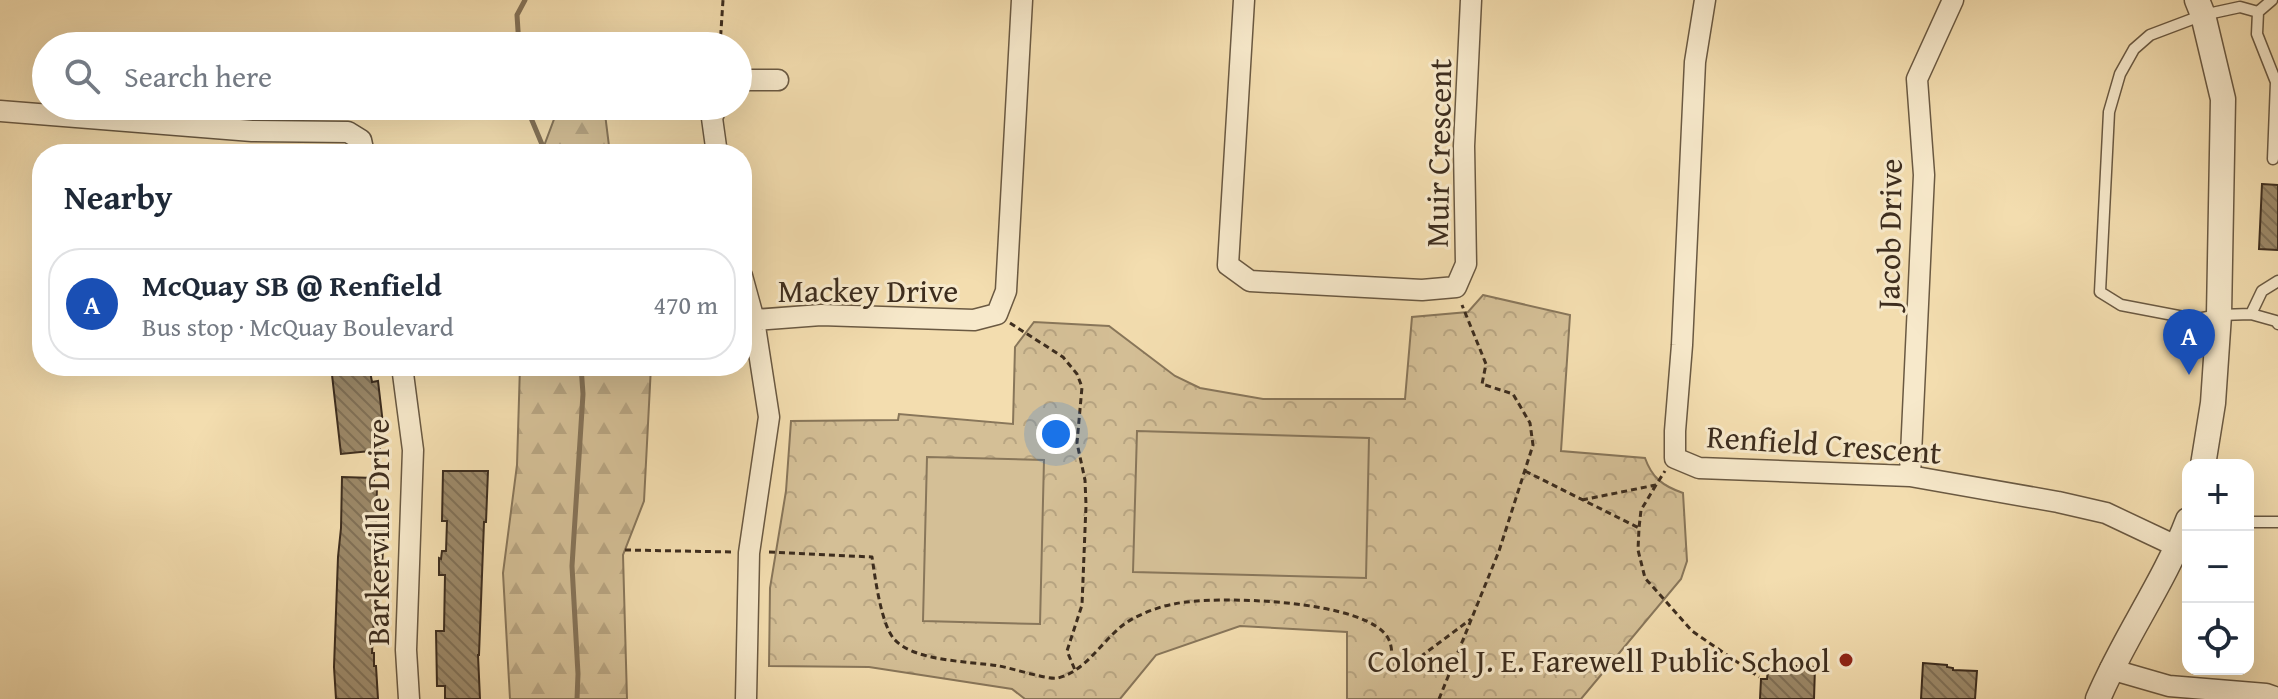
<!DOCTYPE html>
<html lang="en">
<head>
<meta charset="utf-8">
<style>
	:root { --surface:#fff; --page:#f6f6f7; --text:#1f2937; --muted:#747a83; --line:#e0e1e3; --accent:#8f2418 }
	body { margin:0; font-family:"Gentium Book Plus",serif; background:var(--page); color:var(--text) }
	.controls { position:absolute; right:24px; bottom:24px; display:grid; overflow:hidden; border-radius:16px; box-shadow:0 8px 32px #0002 }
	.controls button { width:72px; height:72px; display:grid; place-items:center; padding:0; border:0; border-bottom:2px solid var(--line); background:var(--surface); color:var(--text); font:40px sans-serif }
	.you { position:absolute; left:1056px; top:434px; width:28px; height:28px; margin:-20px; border:6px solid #fff; border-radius:50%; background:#1a73e8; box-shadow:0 0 0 12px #1a73e833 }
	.badge { display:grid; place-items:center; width:52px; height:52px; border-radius:50%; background:var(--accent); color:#fff; font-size:26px; font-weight:700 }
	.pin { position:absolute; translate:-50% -66px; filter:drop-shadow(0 2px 4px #0008) }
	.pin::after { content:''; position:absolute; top:42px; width:28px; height:24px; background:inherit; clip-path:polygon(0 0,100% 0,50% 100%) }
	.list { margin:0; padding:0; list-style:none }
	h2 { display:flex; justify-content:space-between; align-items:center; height:104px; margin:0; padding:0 32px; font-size:34px }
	h2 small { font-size:26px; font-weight:400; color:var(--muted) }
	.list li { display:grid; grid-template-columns:52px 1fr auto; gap:24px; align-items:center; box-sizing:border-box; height:112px; margin:0 16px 16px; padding:0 16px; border:2px solid var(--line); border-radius:32px }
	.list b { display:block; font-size:30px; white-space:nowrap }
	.list p { margin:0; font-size:26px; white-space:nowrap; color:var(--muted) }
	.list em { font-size:26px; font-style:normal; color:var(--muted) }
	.icon { flex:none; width:44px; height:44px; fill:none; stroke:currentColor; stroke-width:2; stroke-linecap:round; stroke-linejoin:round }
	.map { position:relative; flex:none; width:2278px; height:699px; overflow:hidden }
	.search { position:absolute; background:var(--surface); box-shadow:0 8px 32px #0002; left:32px; top:32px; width:720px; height:88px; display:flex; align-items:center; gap:20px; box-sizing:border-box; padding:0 28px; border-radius:44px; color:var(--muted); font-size:30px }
	.panel { position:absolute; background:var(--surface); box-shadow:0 8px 32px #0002; left:32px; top:144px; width:720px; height:232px; border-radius:32px }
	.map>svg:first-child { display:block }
	.forest { fill:url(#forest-firs); stroke:#88765a; stroke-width:2 }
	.park { fill:url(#park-crowns); stroke:#88765a; stroke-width:2 }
	.garden { fill:#d4bf96; stroke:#88765a; stroke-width:2 }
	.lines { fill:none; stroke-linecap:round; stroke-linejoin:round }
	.stream { stroke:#857358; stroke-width:5 }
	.building { fill:url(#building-back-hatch); stroke:#3d2d1e; stroke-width:2 }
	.service-casing { stroke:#6a5942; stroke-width:13 }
	.minor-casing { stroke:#6a5942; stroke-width:23 }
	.tertiary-casing { stroke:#6a5942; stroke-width:27 }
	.path { stroke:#3d2d1e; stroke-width:3; stroke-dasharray:6 4; stroke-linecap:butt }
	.service { stroke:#f7e9cb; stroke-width:10 }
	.minor { stroke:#f7e9cb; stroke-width:20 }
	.tertiary { stroke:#f7e9cb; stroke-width:24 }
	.poi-dot { fill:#8f2418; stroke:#f7e9cb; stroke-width:3 }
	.labels { text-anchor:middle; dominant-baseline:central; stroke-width:6; stroke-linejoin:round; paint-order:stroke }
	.street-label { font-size:32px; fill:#3d2d1e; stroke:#f7e9cb }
	.poi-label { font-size:32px; fill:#3d2d1e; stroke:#f7e9cb; text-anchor:end }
</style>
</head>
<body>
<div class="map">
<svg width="2278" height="699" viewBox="0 0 2278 699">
	<defs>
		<pattern id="forest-firs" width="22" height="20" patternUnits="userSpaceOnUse" patternTransform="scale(2)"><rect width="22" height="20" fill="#d4bf96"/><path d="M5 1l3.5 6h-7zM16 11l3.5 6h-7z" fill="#b7a481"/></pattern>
		<pattern id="park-crowns" width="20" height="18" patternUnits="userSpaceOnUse" patternTransform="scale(2)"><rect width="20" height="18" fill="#d4bf96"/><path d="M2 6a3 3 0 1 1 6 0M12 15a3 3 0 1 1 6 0" fill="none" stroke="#b7a481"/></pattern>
		<pattern id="building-back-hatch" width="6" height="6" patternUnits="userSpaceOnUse" patternTransform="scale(2)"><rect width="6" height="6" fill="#9c8969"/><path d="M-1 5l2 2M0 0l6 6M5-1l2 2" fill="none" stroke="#807056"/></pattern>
	</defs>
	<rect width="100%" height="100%" fill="#f3ddaf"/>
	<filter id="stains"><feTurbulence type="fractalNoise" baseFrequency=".0025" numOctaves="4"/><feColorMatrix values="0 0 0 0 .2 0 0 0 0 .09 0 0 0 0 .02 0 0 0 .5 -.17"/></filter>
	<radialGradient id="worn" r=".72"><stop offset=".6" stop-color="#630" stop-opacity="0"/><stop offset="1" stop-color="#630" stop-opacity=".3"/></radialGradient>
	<path class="forest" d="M559,106H604L610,154H541Z
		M520,366H651L644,501L623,555L627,699H510L503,573L517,465Z"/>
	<path class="park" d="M1483,295L1570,315L1561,451L1645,458C1652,478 1663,486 1683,493L1687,561L1681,579L1581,699H1347V632L1240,626L1156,655L1120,699H1025L1012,689L869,667L769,666L770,588L786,491L791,421L898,420L899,414L1013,424L1015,347L1034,322L1109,326L1175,376L1200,388L1263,399H1405L1412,317L1468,312Z"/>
	<path class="garden" d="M1137,431L1369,438L1366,578L1133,572Z
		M927,457L1044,460L1040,624L923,621Z"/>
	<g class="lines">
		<path class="stream" d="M519,46L517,15L525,0
			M526,106L546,154
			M577,699L578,674L572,566L583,394L581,366"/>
	</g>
	<path class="building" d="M2262,184L2278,185V250L2259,249Z
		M331,366H369L372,382L378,381L383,424L377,425L380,450L341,454Z
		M443,471H488L486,522H484L479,655H478L480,699H445V686H437L436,631H444L445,575H439V558L441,559L442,551H446L447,521H442Z
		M342,477L374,478V485H377L376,530H384L382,568H377L372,653H374V666H376L378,699H336L334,667L338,557L341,528Z
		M1923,663L1947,665V667L1953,668V670L1977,671L1975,699H1921Z
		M1796,666L1815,667L1814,699H1760L1761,679H1767L1768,669L1795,670Z"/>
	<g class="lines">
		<defs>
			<path id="service" d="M2272,0L2258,12L2257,34L2276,82L2273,159
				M2258,12L2240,7L2203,15L2150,35L2134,49L2120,74L2109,112L2100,292L2121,305L2189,318L2197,319L2219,315L2251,314L2276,321L2278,324
				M2251,314L2262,291L2278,281
				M2248,522H2278"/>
			<path id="minor" d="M1244,0L1228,265L1250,281L1422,290L1456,287L1466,264L1464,146L1471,0
				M1705,0L1695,62L1682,345L1675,431V458L1699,468L1910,476L2058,502L2106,513L2178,547
				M738,80H778
				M0,111L252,131L348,132L361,140L364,154
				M717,154L712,118L717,106
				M742,276L754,320L769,417L749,553L746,699
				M754,320L821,315L974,320L997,314L1006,291L1022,0
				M402,366L413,450L406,650L409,699
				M1910,476L1924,175L1917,79L1953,0
				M2110,669L2169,686L2266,694L2278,698"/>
			<path id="tertiary" d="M2197,0L2203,15L2223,99L2219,315L2213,403L2203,465
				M2098,699C2124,637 2164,583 2188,520"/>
		</defs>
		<use href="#service" class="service-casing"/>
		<use href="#minor" class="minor-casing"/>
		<use href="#tertiary" class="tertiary-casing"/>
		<path class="path" d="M720,46L723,0
			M1010,323L1063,357L1077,374L1082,387L1077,443L1085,480L1086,505L1082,605L1067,651L1075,670
			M1525,471L1639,528
			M1656,485L1641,510L1639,528L1638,550L1645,578L1692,631L1759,677
			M1582,500L1656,485L1665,471
			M625,550L733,552
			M769,552L872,557C875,577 881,624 894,639C915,662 969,661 999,666C1012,668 1047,680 1058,678C1090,670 1106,632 1134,618C1146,612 1161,606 1174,604C1213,595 1371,599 1389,640C1392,646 1392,657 1393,664L1408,666L1471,619
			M1439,699L1499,551L1533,445L1530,423L1513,394L1482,384L1486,364L1462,305"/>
		<use href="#service" class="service"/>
		<use href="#minor" class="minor"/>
		<use href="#tertiary" class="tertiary"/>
	</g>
	<circle class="poi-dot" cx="1846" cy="660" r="8"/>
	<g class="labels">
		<g class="street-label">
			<text transform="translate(1438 153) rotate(-89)">Muir Crescent</text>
			<text transform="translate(1889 234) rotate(-89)">Jacob Drive</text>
			<text x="868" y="290">Mackey Drive</text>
			<text transform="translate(1824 444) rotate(4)">Renfield Crescent</text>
			<text transform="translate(377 532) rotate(-90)">Barkerville Drive</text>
		</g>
		<g class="poi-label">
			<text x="1830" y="660">Colonel J. E. Farewell Public School</text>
		</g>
	</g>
	<rect width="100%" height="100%" filter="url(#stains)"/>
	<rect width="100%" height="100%" fill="url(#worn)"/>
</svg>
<div class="controls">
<button>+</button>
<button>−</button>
<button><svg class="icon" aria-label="locate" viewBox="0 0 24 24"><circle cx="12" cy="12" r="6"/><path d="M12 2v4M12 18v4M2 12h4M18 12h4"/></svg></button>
</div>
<div class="you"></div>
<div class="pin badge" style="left:2189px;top:375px;background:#1a4fb4">A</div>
<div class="search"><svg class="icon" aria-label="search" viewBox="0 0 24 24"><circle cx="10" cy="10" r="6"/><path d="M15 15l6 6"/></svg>Search here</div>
<section class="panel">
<h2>Nearby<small></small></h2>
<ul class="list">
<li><span class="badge" style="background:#1a4fb4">A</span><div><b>McQuay SB @ Renfield</b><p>Bus stop · McQuay Boulevard</p></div><em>470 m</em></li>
</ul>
</section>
</div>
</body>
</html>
